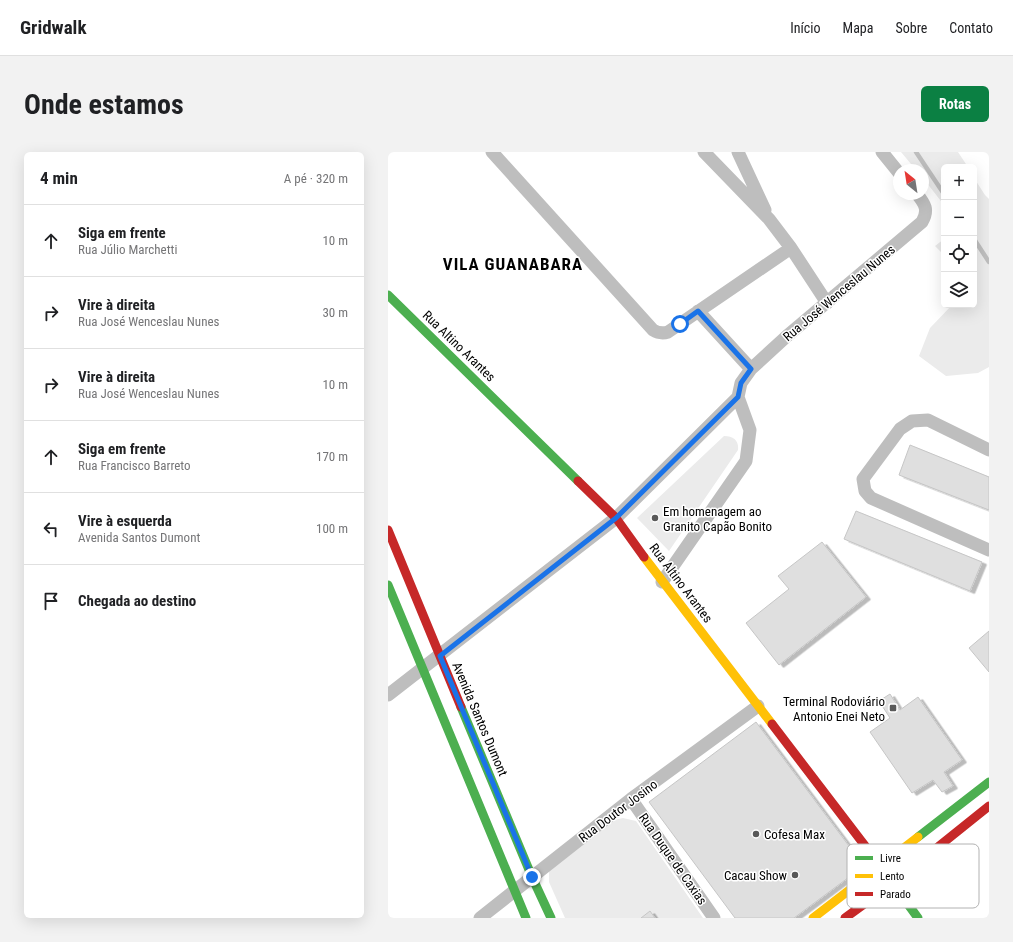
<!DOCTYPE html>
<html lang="pt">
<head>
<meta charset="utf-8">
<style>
	:root { --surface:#fff; --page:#f2f2f2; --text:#202124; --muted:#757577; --line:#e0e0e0; --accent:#0b8043 }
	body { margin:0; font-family:"Roboto Condensed",sans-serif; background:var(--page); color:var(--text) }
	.controls { position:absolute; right:12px; top:12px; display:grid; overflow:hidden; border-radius:6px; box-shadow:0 4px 16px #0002 }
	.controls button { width:36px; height:36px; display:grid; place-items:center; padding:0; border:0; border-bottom:1px solid var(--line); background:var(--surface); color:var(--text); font:20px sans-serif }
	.compass { position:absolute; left:505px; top:12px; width:36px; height:36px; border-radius:50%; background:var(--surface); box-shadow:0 4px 16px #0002; rotate:330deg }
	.stop { position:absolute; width:12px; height:12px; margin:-9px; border:3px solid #1a73e8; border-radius:50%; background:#fff }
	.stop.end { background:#1a73e8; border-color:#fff; box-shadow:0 1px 4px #0008 }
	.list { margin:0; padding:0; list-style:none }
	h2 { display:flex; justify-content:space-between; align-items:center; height:52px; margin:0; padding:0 16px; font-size:17px }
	h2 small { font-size:13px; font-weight:400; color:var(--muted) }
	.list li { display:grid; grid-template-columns:26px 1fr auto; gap:12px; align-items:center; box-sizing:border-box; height:72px; padding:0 16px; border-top:1px solid var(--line) }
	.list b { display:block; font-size:15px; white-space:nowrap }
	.list p { margin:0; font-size:13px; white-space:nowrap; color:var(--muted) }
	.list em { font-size:13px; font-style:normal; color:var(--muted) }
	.icon { flex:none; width:22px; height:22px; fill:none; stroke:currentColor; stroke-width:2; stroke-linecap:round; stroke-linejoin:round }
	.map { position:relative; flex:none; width:601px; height:766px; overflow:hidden; border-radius:6px }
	header { display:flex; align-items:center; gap:24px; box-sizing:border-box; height:56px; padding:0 20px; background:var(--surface); border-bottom:1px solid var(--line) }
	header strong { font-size:19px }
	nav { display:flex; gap:22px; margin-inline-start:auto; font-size:14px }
	.intro { display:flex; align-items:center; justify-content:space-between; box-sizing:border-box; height:96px; padding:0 24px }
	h1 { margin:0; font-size:28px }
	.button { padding:10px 18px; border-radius:6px; background:var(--accent); color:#fff; font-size:14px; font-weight:700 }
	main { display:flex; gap:24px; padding:0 24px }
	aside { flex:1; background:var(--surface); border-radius:6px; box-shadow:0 4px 16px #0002 }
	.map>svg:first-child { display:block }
	.green { fill:#ebebeb }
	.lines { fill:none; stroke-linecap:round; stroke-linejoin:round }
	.stream { stroke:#bebebe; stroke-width:4.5 }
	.building { fill:#dfdfdf; stroke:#c6c6c6; filter:url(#shadow) }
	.street { stroke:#bebebe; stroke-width:13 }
	.fast { stroke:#4caf50; stroke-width:9 }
	.slow { stroke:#ffc107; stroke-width:9 }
	.jam { stroke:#c62828; stroke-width:9 }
	.route { stroke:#1a73e8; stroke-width:5 }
	.poi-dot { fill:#595959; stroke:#fff; stroke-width:1.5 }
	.labels { text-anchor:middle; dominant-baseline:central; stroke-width:3; stroke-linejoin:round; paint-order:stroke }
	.street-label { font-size:13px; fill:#000; stroke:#fff }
	.poi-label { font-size:13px; fill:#000; stroke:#fff; text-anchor:start }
	.district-label { font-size:17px; font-weight:bold; letter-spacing:1px; fill:#000; stroke:#fff }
	.key { fill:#fff; stroke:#b2b2b2; stroke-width:1 }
	.key-label { font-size:11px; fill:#000 }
</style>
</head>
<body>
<header>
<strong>Gridwalk</strong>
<nav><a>Início</a><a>Mapa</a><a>Sobre</a><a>Contato</a></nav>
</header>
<div class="intro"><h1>Onde estamos</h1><a class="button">Rotas</a></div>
<main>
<aside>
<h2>4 min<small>A pé · 320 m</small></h2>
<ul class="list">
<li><svg class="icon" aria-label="ahead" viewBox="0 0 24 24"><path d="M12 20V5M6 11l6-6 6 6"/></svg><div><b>Siga em frente</b><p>Rua Júlio Marchetti</p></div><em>10 m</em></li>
<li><svg class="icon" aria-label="right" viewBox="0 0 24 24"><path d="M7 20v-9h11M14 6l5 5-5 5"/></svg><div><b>Vire à direita</b><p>Rua José Wenceslau Nunes</p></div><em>30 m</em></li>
<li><svg class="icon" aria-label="right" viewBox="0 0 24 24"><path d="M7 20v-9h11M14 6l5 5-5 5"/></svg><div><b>Vire à direita</b><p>Rua José Wenceslau Nunes</p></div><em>10 m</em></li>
<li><svg class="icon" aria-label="ahead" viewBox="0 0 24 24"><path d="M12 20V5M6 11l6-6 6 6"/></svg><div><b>Siga em frente</b><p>Rua Francisco Barreto</p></div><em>170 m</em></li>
<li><svg class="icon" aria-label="left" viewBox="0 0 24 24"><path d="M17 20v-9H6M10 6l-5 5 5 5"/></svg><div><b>Vire à esquerda</b><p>Avenida Santos Dumont</p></div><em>100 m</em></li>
<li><svg class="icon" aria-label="arrive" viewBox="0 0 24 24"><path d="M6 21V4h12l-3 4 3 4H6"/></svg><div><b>Chegada ao destino</b></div></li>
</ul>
</aside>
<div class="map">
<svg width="601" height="766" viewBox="0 0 601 766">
	<defs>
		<filter id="shadow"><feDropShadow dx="4.5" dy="2.5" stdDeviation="0" flood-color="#0004"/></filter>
	</defs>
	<rect width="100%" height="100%" fill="#fff"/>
	<path class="green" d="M513,0H570L580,15H556V53L535,26V18H528Z
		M586,26L597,43L601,47V215L590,221L558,224L531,204L542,176L564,153H586Z
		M556,87V103L547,94Z
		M336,284C346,284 351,289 350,298L281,399L249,366Z
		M235,666L248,669L315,766H177L161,730V716L226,668Z"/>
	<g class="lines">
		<path class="stream" d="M528,0L556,42
			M586,87L601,110"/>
	</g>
	<path class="building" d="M522,293L601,325V358L511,323Z
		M468,359L594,410L582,439L456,387Z
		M434,390L478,445L391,513L358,471L401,437L390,424Z
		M601,479V520L581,496Z
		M502,542L512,558L530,545L574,608L556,620L565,634L554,640L545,628L524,641L482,580L502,566L491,549Z
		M368,570L476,714L406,766H347L261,650Z
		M262,759L267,766H253Z"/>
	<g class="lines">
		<path class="street" d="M104,0L265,178C270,181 274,182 280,180L403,96
			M316,0L381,67L403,96L439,151
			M350,0L377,58
			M494,0L511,21
			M310,159L363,217
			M601,298L540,268L524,269L512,277L475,327L477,339L483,346L601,398
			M274,430L358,309L362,278L350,245L353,231L363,217L399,184L534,70C541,58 537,52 529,42
			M0,543L228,366L350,245
			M243,647L326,766
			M92,766L243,647L370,554"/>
		<path class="fast" d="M0,143L190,329
			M0,433L138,766
			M73,555L144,725L163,766
			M530,685L601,630
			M481,699L530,766"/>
		<path class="slow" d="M256,405L384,572
			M425,766L530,685"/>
		<path class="jam" d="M190,329L228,366L256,405
			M0,378L73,555
			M384,572L481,699
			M457,766L505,731L601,654"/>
	</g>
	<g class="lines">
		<path class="route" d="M144,725L52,504L228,366L350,245L353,231L363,217L310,159L292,172"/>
	</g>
	<g class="poi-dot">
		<circle cx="267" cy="366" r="4"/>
		<rect x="501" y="552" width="8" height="8" rx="2"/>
		<circle cx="368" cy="682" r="4"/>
		<circle cx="407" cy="723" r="4"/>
	</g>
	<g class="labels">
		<g class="street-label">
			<text transform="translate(451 141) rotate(-40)">Rua José Wenceslau Nunes</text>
			<text transform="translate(71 194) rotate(44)">Rua Altino Arantes</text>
			<text transform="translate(293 431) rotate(53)">Rua Altino Arantes</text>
			<text transform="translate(92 567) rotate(67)">Avenida Santos Dumont</text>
			<text transform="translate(230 659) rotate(-37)">Rua Doutor Josino</text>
			<text transform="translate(285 707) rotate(55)">Rua Duque de Caxias</text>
		</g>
		<g class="poi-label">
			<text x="275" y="359">Em homenagem ao<tspan x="275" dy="15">Granito Capão Bonito</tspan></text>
			<text x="497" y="549" text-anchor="end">Terminal Rodoviário<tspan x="497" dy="15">Antonio Enei Neto</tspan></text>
			<text x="376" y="682">Cofesa Max</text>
			<text x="399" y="723" text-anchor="end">Cacau Show</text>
		</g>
		<g class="district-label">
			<text x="125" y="112">VILA GUANABARA</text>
		</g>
	</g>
	<rect x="459" y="692" width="132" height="64" rx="6" class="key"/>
	<rect x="467" y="704" width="18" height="4" fill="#4caf50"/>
	<rect x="467" y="722" width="18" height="4" fill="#ffc107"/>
	<rect x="467" y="740" width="18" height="4" fill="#c62828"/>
	<g class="key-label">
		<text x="492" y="710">Livre</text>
		<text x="492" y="728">Lento</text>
		<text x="492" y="746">Parado</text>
	</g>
</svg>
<div class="controls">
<button>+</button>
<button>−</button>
<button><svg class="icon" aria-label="locate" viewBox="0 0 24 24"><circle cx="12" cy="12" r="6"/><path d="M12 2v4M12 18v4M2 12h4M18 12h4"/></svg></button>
<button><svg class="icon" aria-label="layers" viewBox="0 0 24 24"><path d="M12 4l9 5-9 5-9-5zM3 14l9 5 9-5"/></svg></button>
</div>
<svg class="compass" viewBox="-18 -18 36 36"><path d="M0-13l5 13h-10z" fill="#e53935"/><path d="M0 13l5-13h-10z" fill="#757577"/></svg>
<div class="stop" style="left:292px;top:172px"></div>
<div class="stop end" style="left:144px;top:725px"></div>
</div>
</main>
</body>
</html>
